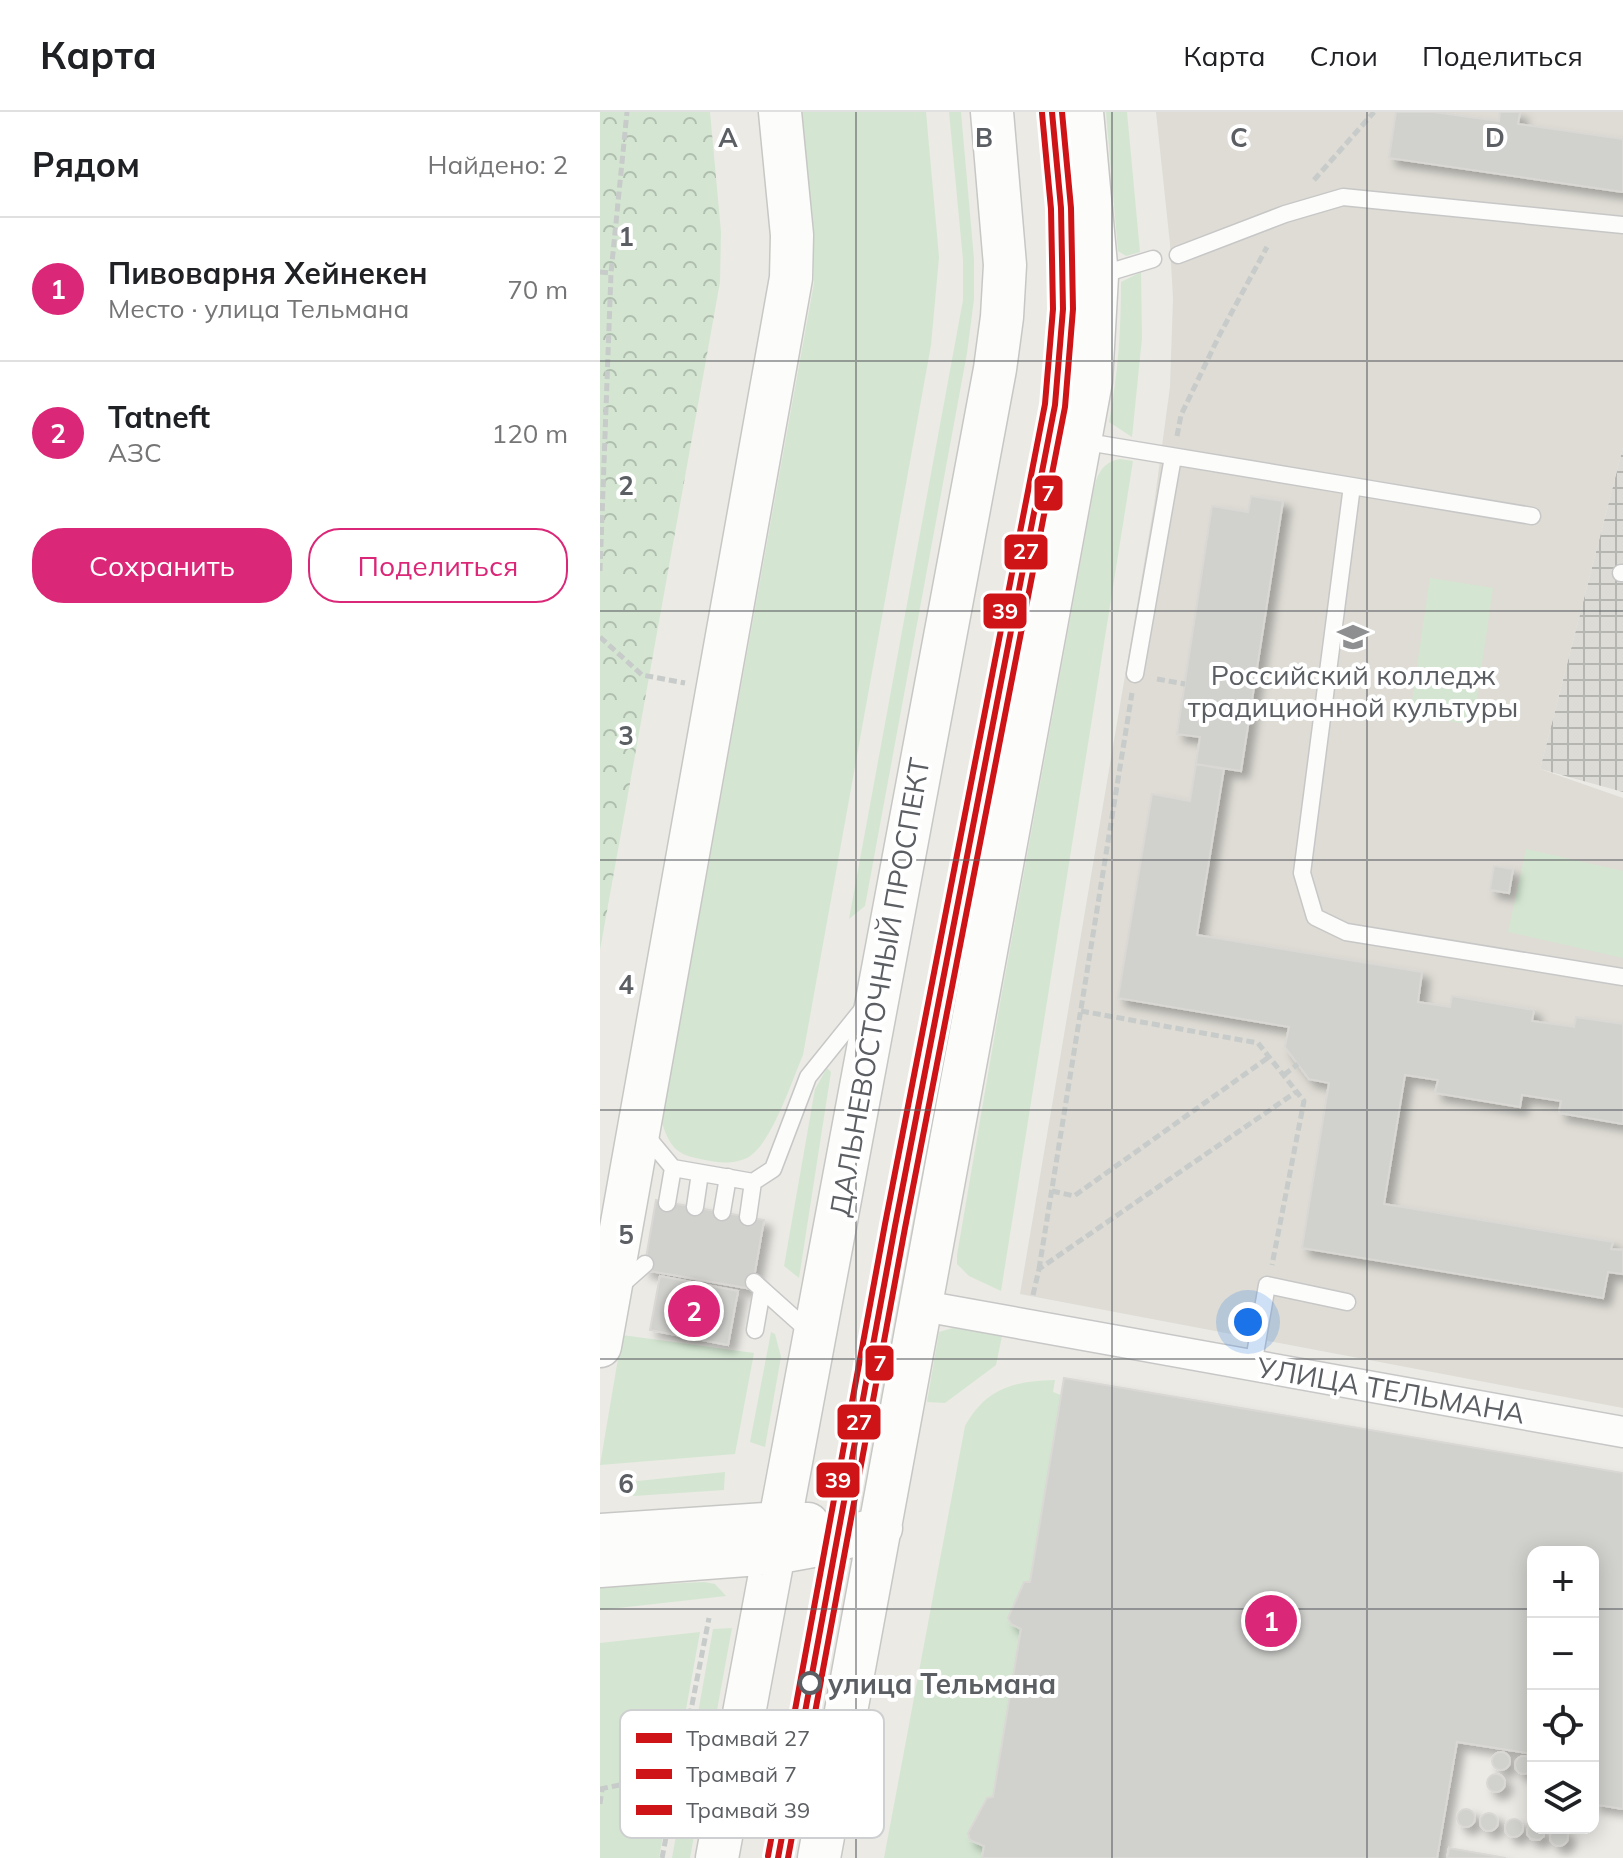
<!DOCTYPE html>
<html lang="ru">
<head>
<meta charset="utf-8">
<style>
	:root { --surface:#fff; --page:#f2f2f2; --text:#202124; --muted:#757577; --line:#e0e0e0; --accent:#db2777 }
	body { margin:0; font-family:Mulish,sans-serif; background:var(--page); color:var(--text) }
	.controls { position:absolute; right:24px; bottom:24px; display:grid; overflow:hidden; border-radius:16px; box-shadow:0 4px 20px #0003 }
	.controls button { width:72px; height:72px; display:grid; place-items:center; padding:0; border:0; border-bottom:2px solid var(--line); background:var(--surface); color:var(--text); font:40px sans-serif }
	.you { position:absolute; left:648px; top:1210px; width:28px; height:28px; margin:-20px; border:6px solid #fff; border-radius:50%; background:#1a73e8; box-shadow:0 0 0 12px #1a73e833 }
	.badge { display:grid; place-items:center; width:52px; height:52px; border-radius:50%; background:var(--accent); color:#fff; font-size:26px; font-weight:700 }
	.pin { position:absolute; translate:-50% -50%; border:4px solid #fff; box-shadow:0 2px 8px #0006 }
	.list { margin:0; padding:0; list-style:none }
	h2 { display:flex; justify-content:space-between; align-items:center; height:104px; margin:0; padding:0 32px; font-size:34px }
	h2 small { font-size:26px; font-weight:400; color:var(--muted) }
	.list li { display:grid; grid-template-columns:52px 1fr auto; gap:24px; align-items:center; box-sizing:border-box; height:144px; padding:0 32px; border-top:2px solid var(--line) }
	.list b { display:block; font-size:30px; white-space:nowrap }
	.list p { margin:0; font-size:26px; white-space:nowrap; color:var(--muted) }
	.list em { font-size:26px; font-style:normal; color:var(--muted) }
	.actions { display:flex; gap:16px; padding:24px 32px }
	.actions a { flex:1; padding:18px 0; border:2px solid var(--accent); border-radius:32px; text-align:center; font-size:28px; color:var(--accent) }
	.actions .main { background:var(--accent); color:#fff }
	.icon { flex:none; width:44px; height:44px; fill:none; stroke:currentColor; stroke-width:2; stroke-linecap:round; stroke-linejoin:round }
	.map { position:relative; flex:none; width:1023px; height:1746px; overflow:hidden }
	header { display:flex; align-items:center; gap:48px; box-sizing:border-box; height:112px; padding:0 40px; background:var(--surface); border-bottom:2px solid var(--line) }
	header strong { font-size:38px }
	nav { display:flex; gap:44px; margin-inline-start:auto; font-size:28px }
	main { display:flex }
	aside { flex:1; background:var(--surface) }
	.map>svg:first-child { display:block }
	.industrial { fill:url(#industrial-grid) }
	.education { fill:#dedcd5 }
	.grass { fill:#d4e6d2 }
	.forest { fill:url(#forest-crowns) }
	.building { fill:#d1d1ce; stroke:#dad8d4; stroke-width:2; filter:url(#shadow) }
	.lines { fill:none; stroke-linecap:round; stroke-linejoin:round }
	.lane-casing { stroke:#c7c7c7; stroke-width:19 }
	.street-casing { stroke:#c7c7c7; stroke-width:33 }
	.secondary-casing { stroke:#c7c7c5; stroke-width:45 }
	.path { stroke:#c7cbc9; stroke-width:5; stroke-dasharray:8 4; stroke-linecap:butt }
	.lane { stroke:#fcfcfb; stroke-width:16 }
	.street { stroke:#fcfcfb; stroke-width:30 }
	.secondary { stroke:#fcfcfb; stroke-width:42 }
	.tram-1-casing { stroke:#fff; stroke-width:12 }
	.tram-2-casing { stroke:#fff; stroke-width:12 }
	.tram-3-casing { stroke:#fff; stroke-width:12 }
	.tram-1 { stroke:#ce1417; stroke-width:6 }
	.tram-2 { stroke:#ce1417; stroke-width:6 }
	.tram-3 { stroke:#ce1417; stroke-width:6 }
	.grid { fill:none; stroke:#5b5e62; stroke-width:2; stroke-opacity:0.55 }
	.stop-dot { fill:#fff; stroke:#5b5e62; stroke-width:4 }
	.labels { text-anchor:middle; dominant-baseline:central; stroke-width:8; stroke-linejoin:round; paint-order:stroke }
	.poi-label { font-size:28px; fill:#5b5e62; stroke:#fff }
	.street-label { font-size:28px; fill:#5b5e62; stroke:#fff }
	.stop-label { font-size:28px; font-weight:bold; fill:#5b5e62; stroke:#fff; text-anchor:start }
	.key { fill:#fff; stroke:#cecfd0; stroke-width:2 }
	.key-label { font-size:22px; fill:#5b5e62 }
	.grid-label { font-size:26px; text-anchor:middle; font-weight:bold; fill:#5b5e62; stroke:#fff; stroke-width:8; stroke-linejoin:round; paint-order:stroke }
	.line-badge { stroke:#fff; stroke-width:3 }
	.badge-label { font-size:22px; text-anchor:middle; font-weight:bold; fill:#fff }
</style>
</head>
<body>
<header>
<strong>Карта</strong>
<nav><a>Карта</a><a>Слои</a><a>Поделиться</a></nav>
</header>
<main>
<aside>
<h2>Рядом<small>Найдено: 2</small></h2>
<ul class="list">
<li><span class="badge">1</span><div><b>Пивоварня Хейнекен</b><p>Место · улица Тельмана</p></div><em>70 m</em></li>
<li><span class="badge">2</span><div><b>Tatneft</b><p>АЗС</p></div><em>120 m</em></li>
</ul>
<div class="actions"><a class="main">Сохранить</a><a>Поделиться</a></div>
</aside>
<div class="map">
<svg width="1023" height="1746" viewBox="0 0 1023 1746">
	<defs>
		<pattern id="industrial-grid" width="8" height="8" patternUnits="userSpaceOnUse" patternTransform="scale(2)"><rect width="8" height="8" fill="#dcdbd6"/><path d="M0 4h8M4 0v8" fill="none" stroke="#b5b5b1"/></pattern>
		<pattern id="forest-crowns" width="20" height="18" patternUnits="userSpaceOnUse" patternTransform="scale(2)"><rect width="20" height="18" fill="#d4e6d2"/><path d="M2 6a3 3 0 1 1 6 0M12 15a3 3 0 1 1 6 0" fill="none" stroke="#afbeae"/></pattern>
		<filter id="shadow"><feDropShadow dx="7" dy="7" stdDeviation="4" flood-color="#0004"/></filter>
	</defs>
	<rect width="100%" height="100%" fill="#ebeae5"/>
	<path class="industrial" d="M1023,335V680L940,657Z"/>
	<path class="education" d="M556,0H1023V335L940,657L1023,686V1296L420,1182L554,393L570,275L573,187L570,132Z"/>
	<path class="grass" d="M202,0H326L339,145L331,233L203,943C192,968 171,1034 147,1046C133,1052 120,1051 105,1048C78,1043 71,1038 62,1011L214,171V122Z
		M349,0H361L374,147V187L367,241L265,794L249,807L363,188V148Z
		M506,0H527L540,140L526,144L518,139Z
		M541,160L542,226L532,325L509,310C518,263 521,218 521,170Z
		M520,347L533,349L401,1179L369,1164L357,1152V1143L401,886L489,404C495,380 492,352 520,347Z
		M830,466L893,476L873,613L810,603Z
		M926,737L1023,759V846L908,820Z
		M227,956L231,960L199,1166L184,1154L215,977Z
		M353,1216L402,1224L396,1253L345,1291L327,1290L339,1220Z
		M171,1220L175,1222L181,1245L165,1335L150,1330Z
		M22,1223L154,1241L135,1342L0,1353Z
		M455,1268L453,1280L461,1283L430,1470H424L408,1506L411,1512L421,1517L393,1685L387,1686L368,1721L370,1729L384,1734L382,1746H284L365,1314C386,1276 414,1269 455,1268Z
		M125,1360L124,1378L34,1384L23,1377L24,1373L28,1370Z
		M104,1470L115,1472L126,1484L0,1498V1475Z
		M132,1516L90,1746H72L113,1517Z
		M100,1520L59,1746H0V1531Z"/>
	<path class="forest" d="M0,0H110L121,120L120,170L0,838Z"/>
	<path class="building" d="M796,0H834L899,9L900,0H920L918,12L1023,27V80L789,46Z
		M651,384L683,389L641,659L596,652L600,625L577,622L612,394L648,400Z
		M596,652L624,657L597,823L822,860L818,890L850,895L852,884L934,898L932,909L974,915L976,905L1023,912V1012L959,1001L961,989L922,983L920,995L835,981L838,968L805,963L784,1092L1013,1130L1011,1137L1023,1138V1162L1008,1160L1003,1186L702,1136L729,971L709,967L685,935L689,915L518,886L552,682L590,689Z
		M894,754L913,757L909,781L890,778Z
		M56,1088L164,1108L152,1177L44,1158Z
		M60,1164L138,1179L128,1233L50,1218Z
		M464,1266L1023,1361V1697L993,1692L995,1652L993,1651V1440H933V1642L857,1630L837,1746H382L384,1734L370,1728L368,1721L387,1686L393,1685L421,1517L411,1512L408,1506L424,1470H430Z
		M892 1649a9 9 0 1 1 18 0a9 9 0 1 1-18 0Z
		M915 1653a9 9 0 1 1 18 0a9 9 0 1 1-18 0Z
		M887 1671a9 9 0 1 1 18 0a9 9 0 1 1-18 0Z
		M857 1706a9 9 0 1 1 18 0a9 9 0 1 1-18 0Z
		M880 1710a9 9 0 1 1 18 0a9 9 0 1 1-18 0Z
		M905 1716a9 9 0 1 1 18 0a9 9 0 1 1-18 0Z
		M933,1711V1716H944V1724L939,1728L931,1727L927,1722L928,1716Z
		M950 1725a9 9 0 1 1 18 0a9 9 0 1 1-18 0Z
		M849,1736L906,1746H847Z"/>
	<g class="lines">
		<defs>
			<path id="lane" d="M578,143L685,102L743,85L1023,113
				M497,164L553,147
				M481,329L752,374L702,761L715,805L746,820L1023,865
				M752,374L932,404
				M1021,461H1023
				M535,562L573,345
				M43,1020L73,1056L67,1091
				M73,1056L153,1070
				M95,1095L100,1061
				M122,1100L128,1065
				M148,1105L153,1070L173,1057L208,965L266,893
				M154,1170L212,1222
				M19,1175L45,1152
				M155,1218L162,1178
				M653,1254L667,1173L747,1190"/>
			<path id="street" d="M323,1194L1023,1320"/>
			<path id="secondary" d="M0,1234L191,166L192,123L180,0
				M0,1423L180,1411L208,1412
				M0,1454L174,1441L218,1433L281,1416
				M117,1746L395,257L402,205L405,153L392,0
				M219,1746L491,269L497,164L482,0"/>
		</defs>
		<use href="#lane" class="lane-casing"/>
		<use href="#street" class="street-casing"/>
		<use href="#secondary" class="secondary-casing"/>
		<path class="path" d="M714,68L774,0
			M0,160L11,161
			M577,324L581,303L620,222L667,135
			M0,459L11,161L27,0
			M0,525L42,563L85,571
			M557,567L585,572
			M481,899L658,931L704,989L672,1153
			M684,963L698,952
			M452,1079L474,1084L669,945
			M439,1157L532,581
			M433,1183L439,1157L696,980
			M0,1677L78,1661
			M0,1692L2,1677
			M62,1746L109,1506"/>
		<use href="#lane" class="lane"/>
		<use href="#street" class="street"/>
		<use href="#secondary" class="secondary"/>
		<defs>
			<path id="tram-1" d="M178,1746L295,1114L455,293L463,197L461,96L452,0"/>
			<path id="tram-2" d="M188,1746L305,1116L465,295L473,197L471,96L462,0"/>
			<path id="tram-3" d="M168,1744L285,1112L445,292L453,197L451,97L442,1"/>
		</defs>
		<use href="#tram-1" class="tram-1-casing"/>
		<use href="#tram-2" class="tram-2-casing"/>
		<use href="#tram-3" class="tram-3-casing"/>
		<use href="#tram-1" class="tram-1"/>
		<use href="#tram-2" class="tram-2"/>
		<use href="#tram-3" class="tram-3"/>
	</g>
	<path class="grid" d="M256,0V1746M512,0V1746M767,0V1746M0,249H1023M0,499H1023M0,748H1023M0,998H1023M0,1247H1023M0,1497H933M993,1497H1023"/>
	<defs>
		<symbol id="university-bare" viewBox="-9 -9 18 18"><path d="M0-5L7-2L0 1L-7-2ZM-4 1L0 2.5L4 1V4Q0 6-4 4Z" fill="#8d8f90" stroke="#fff" stroke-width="2.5" paint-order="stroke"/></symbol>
	</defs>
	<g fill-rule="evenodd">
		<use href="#university-bare" x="731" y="503" width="44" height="44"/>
	</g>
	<circle class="stop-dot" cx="210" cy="1571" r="10"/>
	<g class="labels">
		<g class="poi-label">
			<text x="753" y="562">Российский колледж<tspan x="753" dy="32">традиционной культуры</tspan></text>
		</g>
		<g class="street-label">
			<text transform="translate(279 875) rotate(-80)">ДАЛЬНЕВОСТОЧНЫЙ ПРОСПЕКТ</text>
			<text transform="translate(791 1278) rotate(10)">УЛИЦА ТЕЛЬМАНА</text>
		</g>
		<g class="stop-label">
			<text x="228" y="1571">улица Тельмана</text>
		</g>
	</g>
	<rect x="20" y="1598" width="264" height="128" rx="12" class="key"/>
	<rect x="36" y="1621" width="36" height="10" fill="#ce1417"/>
	<rect x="36" y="1657" width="36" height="10" fill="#ce1417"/>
	<rect x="36" y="1693" width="36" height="10" fill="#ce1417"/>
	<g class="key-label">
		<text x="86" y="1634">Трамвай 27</text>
		<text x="86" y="1670">Трамвай 7</text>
		<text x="86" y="1706">Трамвай 39</text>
	</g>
	<g class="grid-label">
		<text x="128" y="35">A</text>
		<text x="384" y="35">B</text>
		<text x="639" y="35">C</text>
		<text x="895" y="35">D</text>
		<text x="26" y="134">1</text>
		<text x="26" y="383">2</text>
		<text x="26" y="633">3</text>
		<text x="26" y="882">4</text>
		<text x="26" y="1132">5</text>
		<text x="26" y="1381">6</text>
	</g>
	<g class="line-badge">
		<rect x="433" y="362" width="31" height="38" rx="8" fill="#ce1417"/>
		<rect x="403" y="421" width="46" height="38" rx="8" fill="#ce1417"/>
		<rect x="382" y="480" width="46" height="38" rx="8" fill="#ce1417"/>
		<rect x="264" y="1232" width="31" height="38" rx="8" fill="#ce1417"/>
		<rect x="236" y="1291" width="46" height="38" rx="8" fill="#ce1417"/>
		<rect x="215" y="1349" width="46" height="38" rx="8" fill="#ce1417"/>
	</g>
	<g class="badge-label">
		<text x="448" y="389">7</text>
		<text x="426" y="447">27</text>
		<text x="405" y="507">39</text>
		<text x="280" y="1259">7</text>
		<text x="259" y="1318">27</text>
		<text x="238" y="1376">39</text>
	</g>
</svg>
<div class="controls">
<button>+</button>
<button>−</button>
<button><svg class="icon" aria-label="locate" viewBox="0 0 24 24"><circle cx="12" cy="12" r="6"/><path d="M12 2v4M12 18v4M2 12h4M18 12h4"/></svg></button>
<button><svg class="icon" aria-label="layers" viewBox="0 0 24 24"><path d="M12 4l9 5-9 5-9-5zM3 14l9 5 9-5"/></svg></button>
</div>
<div class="you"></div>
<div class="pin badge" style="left:671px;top:1509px">1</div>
<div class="pin badge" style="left:94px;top:1199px">2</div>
</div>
</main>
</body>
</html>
